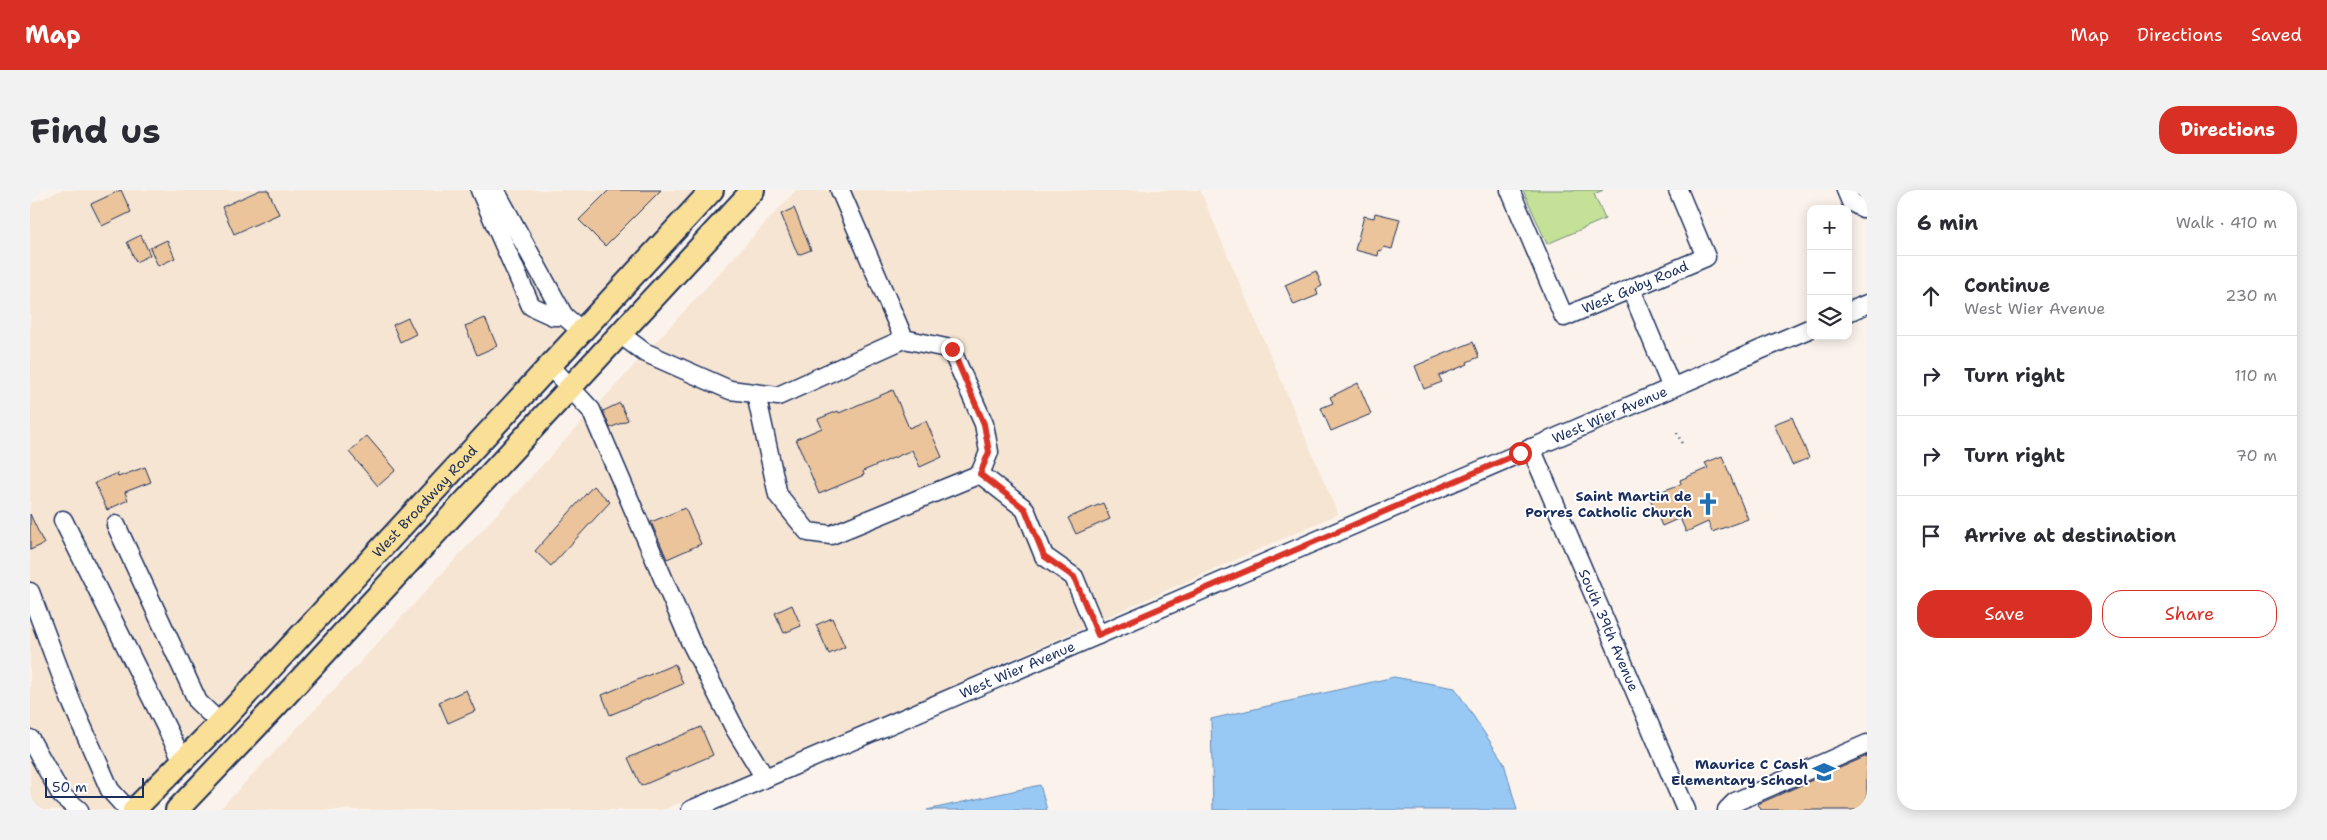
<!DOCTYPE html>
<html lang="en">
<head>
<meta charset="utf-8">
<style>
	:root { --surface:#fff; --page:#f2f2f3; --text:#2b2b33; --muted:#7c7c81; --line:#e1e1e2; --accent:#d93025 }
	body { margin:0; font-family:"Shantell Sans",sans-serif; background:var(--page); color:var(--text) }
	.controls { position:absolute; right:15px; top:15px; display:grid; overflow:hidden; border-radius:10px; box-shadow:0 2px 12px #0003 }
	.controls button { width:45px; height:45px; display:grid; place-items:center; padding:0; border:0; border-bottom:1px solid var(--line); background:var(--surface); color:var(--text); font:25px sans-serif }
	.scale { position:absolute; left:15px; bottom:12px; width:99px; box-sizing:border-box; padding-left:5px; border:2px solid #1b2f5e; border-top:0; font-size:14px; line-height:18px; white-space:nowrap; color:#1b2f5e; -webkit-text-stroke:4px #fff; paint-order:stroke }
	.stop { position:absolute; width:15px; height:15px; margin:-11px; border:4px solid #d93025; border-radius:50%; background:#fff }
	.stop.end { background:#d93025; border-color:#fff; box-shadow:0 1px 5px #0008 }
	.list { margin:0; padding:0; list-style:none }
	h2 { display:flex; justify-content:space-between; align-items:center; height:65px; margin:0; padding:0 20px; font-size:21px }
	h2 small { font-size:16px; font-weight:400; color:var(--muted) }
	.list li { display:grid; grid-template-columns:32px 1fr auto; gap:15px; align-items:center; box-sizing:border-box; height:80px; padding:0 20px; border-top:1px solid var(--line) }
	.list b { display:block; font-size:19px; white-space:nowrap }
	.list p { margin:0; font-size:16px; white-space:nowrap; color:var(--muted) }
	.list em { font-size:16px; font-style:normal; color:var(--muted) }
	.actions { display:flex; gap:10px; padding:15px 20px }
	.actions a { flex:1; padding:11px 0; border:1px solid var(--accent); border-radius:20px; text-align:center; font-size:18px; color:var(--accent) }
	.actions .main { background:var(--accent); color:#fff }
	.icon { flex:none; width:28px; height:28px; fill:none; stroke:currentColor; stroke-width:2; stroke-linecap:round; stroke-linejoin:round }
	.map { position:relative; flex:none; width:1837px; height:620px; overflow:hidden; border-radius:20px }
	header { display:flex; align-items:center; gap:30px; box-sizing:border-box; height:70px; padding:0 25px; background:var(--accent); color:#fff }
	header strong { font-size:24px }
	nav { display:flex; gap:28px; margin-inline-start:auto; font-size:18px }
	.intro { display:flex; align-items:center; justify-content:space-between; box-sizing:border-box; height:120px; padding:0 30px }
	h1 { margin:0; font-size:35px }
	.button { padding:12px 22px; border-radius:20px; background:var(--accent); color:#fff; font-size:18px; font-weight:700 }
	main { display:flex; gap:30px; padding:0 30px }
	aside { flex:1; background:var(--surface); border-radius:20px; box-shadow:0 2px 12px #0003 }
	.map>svg:first-child { display:block }
	.built { fill:#f6e5d3 }
	.green { fill:#c5e198; stroke:#70887b }
	.water { fill:#98c9f4; stroke:#668bb8 }
	.building { fill:#ebc49b; stroke:#1b2f5e }
	.lines { fill:none; stroke-linecap:round; stroke-linejoin:round }
	.minor-casing { stroke:#1b2f5e; stroke-width:21 }
	.major-casing { stroke:#1b2f5e; stroke-width:26 }
	.path { stroke:#1b2f5e; stroke-width:2.5; stroke-dasharray:1 4; stroke-linecap:butt }
	.minor { stroke:#fff; stroke-width:18 }
	.major { stroke:#fadf96; stroke-width:22 }
	.route { stroke:#d93025; stroke-width:6 }
	.labels { text-anchor:middle; dominant-baseline:central; stroke-width:4; stroke-linejoin:round; paint-order:stroke }
	.street-label { font-size:14px; fill:#1b2f5e; stroke:#fff }
	.poi-label { font-size:14px; font-weight:bold; fill:#1b2f5e; stroke:#fff; text-anchor:end }
</style>
</head>
<body>
<header>
<strong>Map</strong>
<nav><a>Map</a><a>Directions</a><a>Saved</a></nav>
</header>
<div class="intro"><h1>Find us</h1><a class="button">Directions</a></div>
<main>
<div class="map">
<svg width="1837" height="620" viewBox="0 0 1837 620">
	<rect width="100%" height="100%" fill="#fbf3eb"/>
	<filter id="ink" filterUnits="userSpaceOnUse"><feTurbulence type="fractalNoise" baseFrequency=".02" numOctaves="2"/><feDisplacementMap in="SourceGraphic" scale="10" xChannelSelector="R" yChannelSelector="G"/><feConvolveMatrix kernelMatrix="1 2 1 2 8 2 1 2 1" color-interpolation-filters="sRGB"/></filter>
	<g filter="url(#ink)">
		<path class="built" d="M32,0H664L183,521L85,620H0V14Z
			M766,0H1170L1308,324L852,527L633,620H189L332,470Z"/>
		<path class="green" d="M1493,0H1573L1564,4L1575,29L1517,54Z"/>
		<path class="water" d="M1364,487L1425,498L1474,573L1487,620H1183L1181,529Z
			M1010,595L1017,620H897Z"/>
		<path class="building" d="M91,0L101,22L72,36L61,14Z
			M230,0H238L249,24L204,44L192,17Z
			M579,0H631L575,56L549,30Z
			M764,18L781,60L768,65L751,24Z
			M1345,23L1370,29L1362,59L1354,57L1352,61L1349,60L1348,66L1325,60L1334,26L1344,28Z
			M111,45L120,65L106,72L97,52Z
			M137,50L145,68L128,76L120,58Z
			M1286,81L1292,96L1286,99L1288,105L1264,115L1255,95Z
			M378,128L386,144L370,152L363,135Z
			M455,128L467,156L447,165L435,136Z
			M1443,152L1449,167L1437,172L1438,174L1409,186L1412,192L1394,199L1385,176Z
			M1328,193L1341,224L1301,241L1291,218L1303,213L1300,207Z
			M863,200L879,238L896,231L912,267L890,277L882,260L833,281L834,285L789,304L766,249L792,238L788,229L808,221L809,223Z
			M590,213L598,230L580,238L573,221Z
			M1762,227L1779,268L1762,275L1744,234Z
			M337,246L366,280L348,296L319,262Z
			M1692,266L1718,329L1682,342L1678,332L1656,342L1650,328L1632,336L1619,306L1651,294L1650,290L1678,278L1675,273Z
			M115,277L121,292L95,302L98,310L77,320L65,293L87,283L88,287Z
			M563,296L580,312L521,376L505,361Z
			M1073,313L1080,329L1046,344L1038,328Z
			M655,318L671,354L637,369L621,332Z
			M0,324L14,354L0,360Z
			M762,415L771,436L754,443L745,423Z
			M802,428L815,457L799,464L786,435Z
			M645,474L653,494L580,525L572,505Z
			M436,500L445,521L418,533L409,512Z
			M671,537L683,565L611,596L598,568Z
			M1837,566V620H1731L1728,614Z"/>
		<g class="lines">
			<defs>
				<g id="minor">
					<path d="M450,0L501,116L523,126H534L552,141"/>
					<path d="M465,0L534,126"/>
					<path d="M810,0L874,149"/>
					<path id="s1" d="M1480,0L1534,127L1676,67L1648,0"/>
					<path d="M1816,0L1821,12L1833,18L1837,16"/>
					<path d="M1601,99L1642,198"/>
					<path d="M1818,122L1837,114"/>
					<path d="M590,144L614,162L700,200L748,206L874,149L921,159L954,234L959,262L950,284L801,345L778,342L748,305L726,204"/>
					<path d="M519,175L561,220L660,451L705,539L735,588"/>
					<path id="s2" d="M1501,258L1656,620"/>
					<path d="M950,284L995,319L1014,366L1044,387L1068,445"/>
					<path d="M33,330L153,571"/>
					<path d="M86,335L168,512L190,533"/>
					<path d="M0,402L41,511L80,600L98,620"/>
					<path d="M0,549L32,606L49,620"/>
					<path id="s3" d="M661,620L1781,138"/>
					<path d="M1697,620L1705,612L1837,554"/>
				</g>
				<g id="major">
					<path id="s4" d="M104,620L190,533L682,0"/>
					<path d="M147,620L243,519L723,0"/>
				</g>
			</defs>
			<use href="#minor" class="minor-casing"/>
			<use href="#major" class="major-casing"/>
			<path class="path" d="M1647,243L1653,256"/>
			<use href="#minor" class="minor"/>
			<use href="#major" class="major"/>
		</g>
	</g>
	<g class="lines" filter="url(#ink)">
		<path class="route" d="M922,159L954,234L959,262L950,284L995,319L1014,366L1044,387L1068,445L1490,263"/>
	</g>
	<defs>
		<symbol id="church-bare" viewBox="-9 -9 18 18"><path d="M-1.2-6h2.4v3.5h3.3v2.4h-3.3V6h-2.4V-.1h-3.3v-2.4h3.3Z" fill="#1f6fb2" stroke="#fff" stroke-width="2.5" paint-order="stroke"/></symbol>
		<symbol id="school-bare" viewBox="-9 -9 18 18"><path d="M0-5L7-2L0 1L-7-2ZM-4 1L0 2.5L4 1V4Q0 6-4 4Z" fill="#1f6fb2" stroke="#fff" stroke-width="2.5" paint-order="stroke"/></symbol>
	</defs>
	<g fill-rule="evenodd">
		<use href="#church-bare" x="1662" y="298" width="32" height="32"/>
		<use href="#school-bare" x="1778" y="566" width="32" height="32"/>
	</g>
	<g class="labels">
		<g class="street-label">
			<text stroke="none"><textPath href="#s1" startOffset="215">West Gaby Road</textPath></text>
			<text stroke="none"><textPath href="#s3" startOffset="1000">West Wier Avenue</textPath></text>
			<text stroke="none"><textPath href="#s4" startOffset="424">West Broadway Road</textPath></text>
			<text stroke="none"><textPath href="#s2" startOffset="198">South 39th Avenue</textPath></text>
			<text stroke="none"><textPath href="#s3" startOffset="355">West Wier Avenue</textPath></text>
		</g>
		<g class="poi-label">
			<text x="1662" y="306">Saint Martin de<tspan x="1662" dy="16">Porres Catholic Church</tspan></text>
			<text x="1778" y="574">Maurice C Cash<tspan x="1778" dy="16">Elementary School</tspan></text>
		</g>
	</g>
</svg>
<div class="controls">
<button>+</button>
<button>−</button>
<button><svg class="icon" aria-label="layers" viewBox="0 0 24 24"><path d="M12 4l9 5-9 5-9-5zM3 14l9 5 9-5"/></svg></button>
</div>
<div class="scale">50 m</div>
<div class="stop" style="left:1490px;top:263px"></div>
<div class="stop end" style="left:922px;top:159px"></div>
</div>
<aside>
<h2>6 min<small>Walk · 410 m</small></h2>
<ul class="list">
<li><svg class="icon" aria-label="ahead" viewBox="0 0 24 24"><path d="M12 20V5M6 11l6-6 6 6"/></svg><div><b>Continue</b><p>West Wier Avenue</p></div><em>230 m</em></li>
<li><svg class="icon" aria-label="right" viewBox="0 0 24 24"><path d="M7 20v-9h11M14 6l5 5-5 5"/></svg><div><b>Turn right</b></div><em>110 m</em></li>
<li><svg class="icon" aria-label="right" viewBox="0 0 24 24"><path d="M7 20v-9h11M14 6l5 5-5 5"/></svg><div><b>Turn right</b></div><em>70 m</em></li>
<li><svg class="icon" aria-label="arrive" viewBox="0 0 24 24"><path d="M6 21V4h12l-3 4 3 4H6"/></svg><div><b>Arrive at destination</b></div></li>
</ul>
<div class="actions"><a class="main">Save</a><a>Share</a></div>
</aside>
</main>
</body>
</html>
